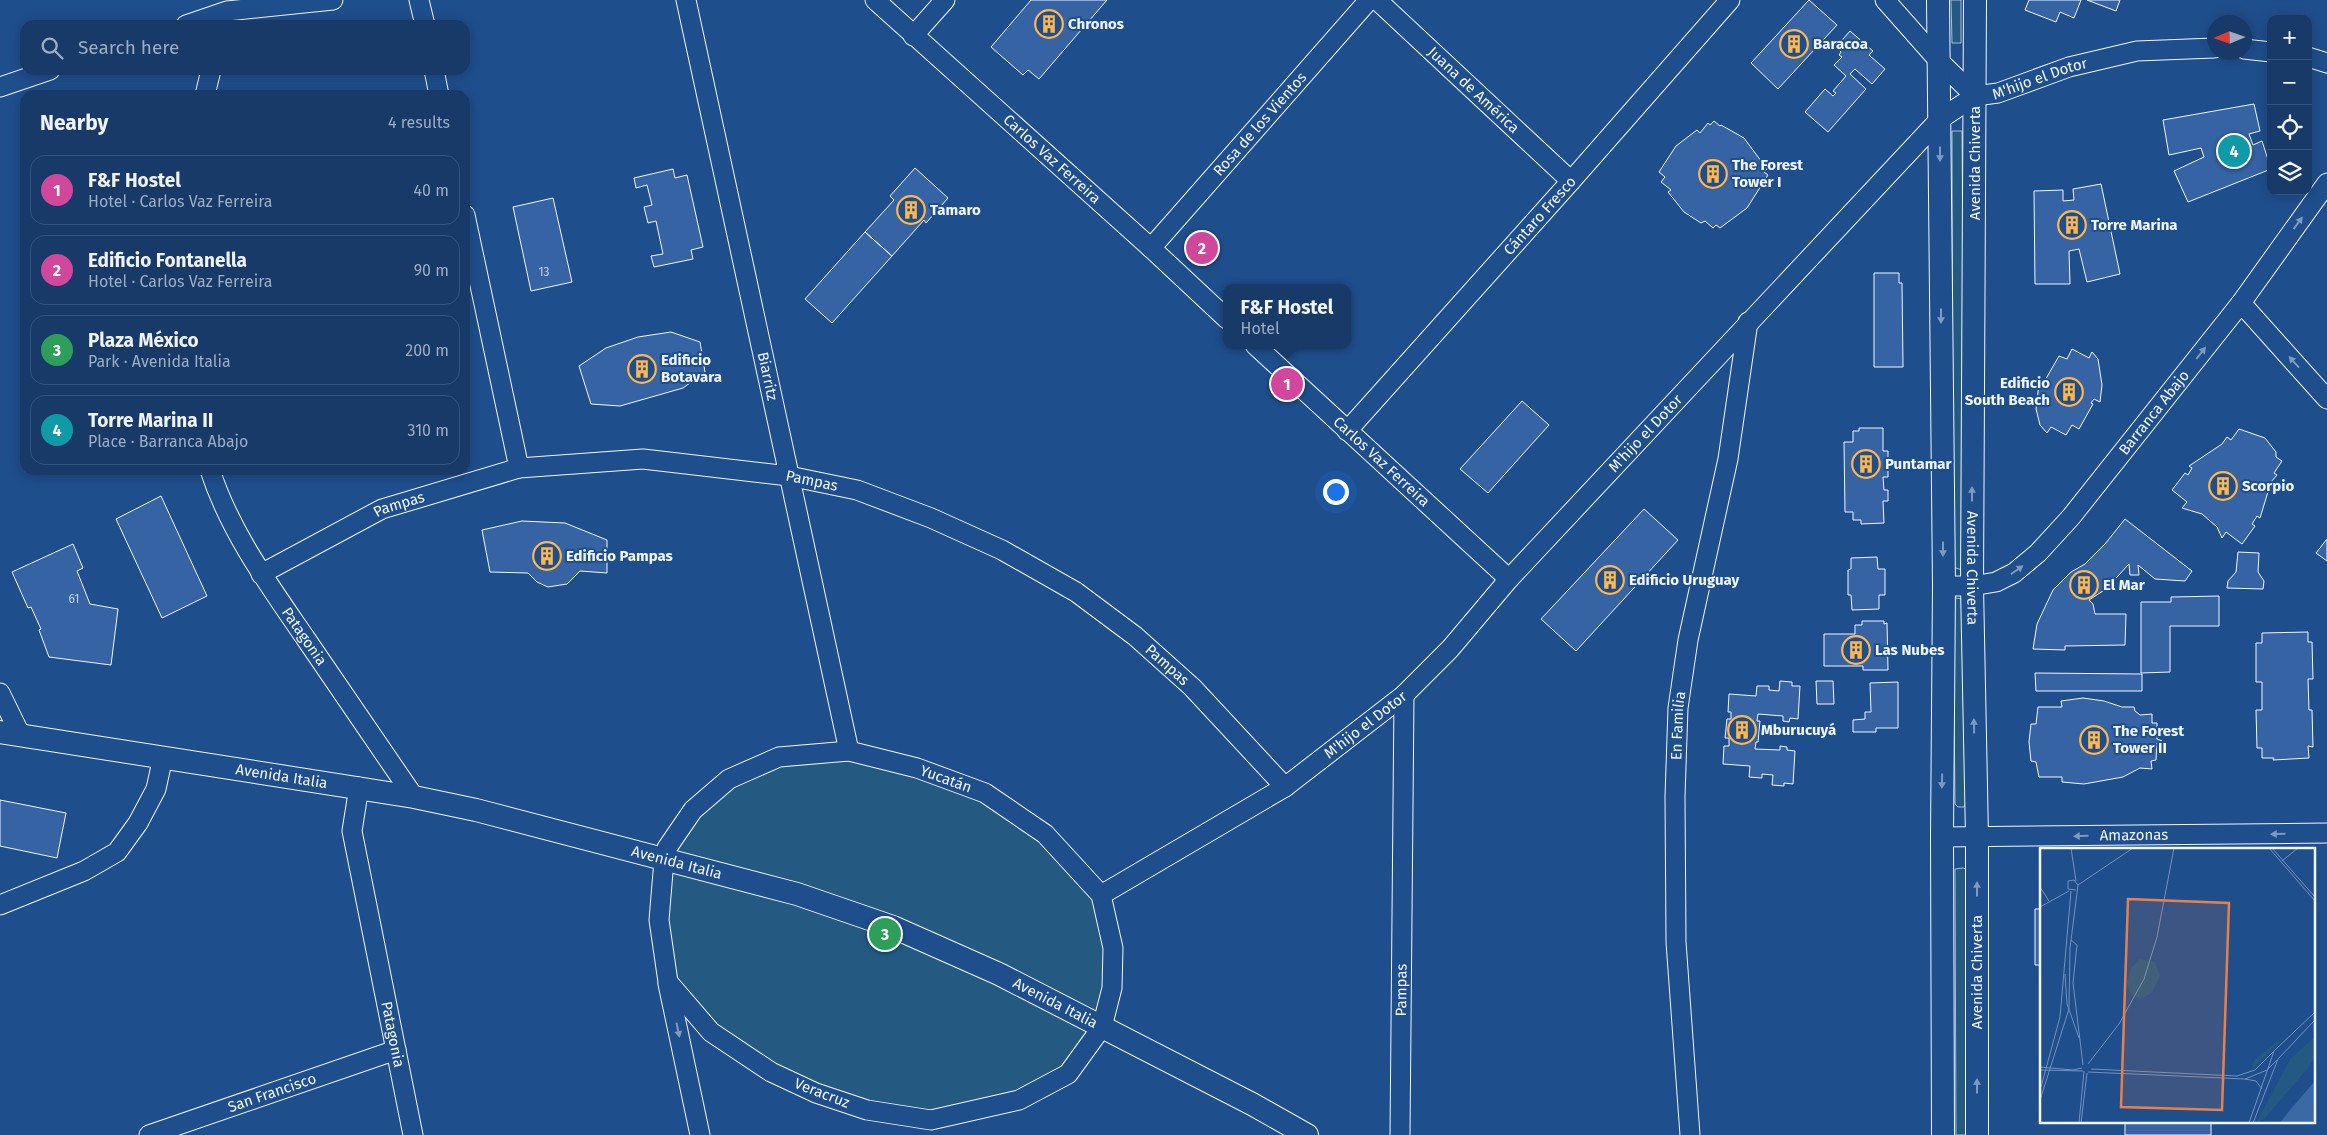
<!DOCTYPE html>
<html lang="en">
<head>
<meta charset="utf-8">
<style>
	:root { --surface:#173a69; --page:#244571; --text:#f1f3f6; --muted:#9eadc0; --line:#36547d; --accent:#bca0f2 }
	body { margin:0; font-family:"Fira Sans",sans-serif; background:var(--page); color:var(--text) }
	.controls { position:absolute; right:15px; top:15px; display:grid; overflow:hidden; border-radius:10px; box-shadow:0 2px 12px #0003 }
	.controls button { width:45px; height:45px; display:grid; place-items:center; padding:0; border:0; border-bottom:1px solid var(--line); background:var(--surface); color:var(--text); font:25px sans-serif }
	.compass { position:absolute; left:2207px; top:15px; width:45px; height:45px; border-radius:50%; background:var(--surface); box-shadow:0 2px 12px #0003; rotate:268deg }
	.you { position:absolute; left:1335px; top:491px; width:18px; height:18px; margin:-12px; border:4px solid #fff; border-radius:50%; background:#1a73e8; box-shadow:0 0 0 8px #1a73e833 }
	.badge { display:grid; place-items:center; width:32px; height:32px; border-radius:50%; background:var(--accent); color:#fff; font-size:16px; font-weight:700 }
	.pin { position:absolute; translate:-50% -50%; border:2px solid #fff; box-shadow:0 1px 5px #0006 }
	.popup { position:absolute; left:1223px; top:284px; width:128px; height:65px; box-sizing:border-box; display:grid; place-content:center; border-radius:10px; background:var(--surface); filter:drop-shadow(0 1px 4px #0005); font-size:16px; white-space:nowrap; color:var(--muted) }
	.popup b { font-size:19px; color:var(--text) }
	.popup::after { content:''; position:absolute; left:50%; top:100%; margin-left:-10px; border:10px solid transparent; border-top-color:var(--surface) }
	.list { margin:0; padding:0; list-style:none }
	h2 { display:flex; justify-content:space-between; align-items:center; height:65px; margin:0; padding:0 20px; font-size:21px }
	h2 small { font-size:16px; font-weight:400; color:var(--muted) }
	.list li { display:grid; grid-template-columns:32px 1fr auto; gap:15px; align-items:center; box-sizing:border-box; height:70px; margin:0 10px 10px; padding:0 10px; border:1px solid var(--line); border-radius:15px }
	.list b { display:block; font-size:19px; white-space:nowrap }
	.list p { margin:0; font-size:16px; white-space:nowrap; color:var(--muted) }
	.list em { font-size:16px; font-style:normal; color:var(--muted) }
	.icon { flex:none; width:28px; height:28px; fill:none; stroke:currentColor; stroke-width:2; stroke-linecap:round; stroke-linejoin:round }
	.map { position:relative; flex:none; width:2327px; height:1135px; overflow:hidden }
	.search { position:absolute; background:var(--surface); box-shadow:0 2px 12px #0003; left:20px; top:20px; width:450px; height:55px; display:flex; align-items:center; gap:12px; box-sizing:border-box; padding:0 18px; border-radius:15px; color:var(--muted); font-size:19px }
	.panel { position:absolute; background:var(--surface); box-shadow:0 2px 12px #0003; left:20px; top:90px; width:450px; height:385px; border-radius:15px }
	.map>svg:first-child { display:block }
	.green { fill:#245a82; stroke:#a8bbd7 }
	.building { fill:#3563a3; stroke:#f2f6ff }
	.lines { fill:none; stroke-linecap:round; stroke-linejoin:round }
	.minor-casing { stroke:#f2f6ff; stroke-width:21 }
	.tertiary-casing { stroke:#f2f6ff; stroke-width:24 }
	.minor { stroke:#1f4e8c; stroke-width:19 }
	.tertiary { stroke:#1f4e8c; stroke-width:22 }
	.oneway { fill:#7e9ac0 }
	.labels { text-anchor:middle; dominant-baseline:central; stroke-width:4; stroke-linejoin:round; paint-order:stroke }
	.number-label { font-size:12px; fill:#c3d1e8 }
	.poi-label { font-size:15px; font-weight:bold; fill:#f2f6ff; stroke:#1f4e8c; text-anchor:start }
	.street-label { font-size:15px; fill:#f2f6ff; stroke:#1f4e8c }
	.inset-road { fill:none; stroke:#7391ba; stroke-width:1 }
	.view { fill:#ea8049; fill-opacity:0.15; stroke:#ea8049; stroke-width:2.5 }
	.inset-edge { fill:none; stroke:#f2f6ff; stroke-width:2.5 }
</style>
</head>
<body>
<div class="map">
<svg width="2327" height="1135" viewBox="0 0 2327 1135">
	<rect width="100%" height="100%" fill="#1f4e8c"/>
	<path class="green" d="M1951,0H1961V43H1952Z
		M1952,131H1962L1965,566L1962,570L1953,567Z
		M1956,598L1962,599L1966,803L1964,807H1958L1955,804L1953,602Z
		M849,751L985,793L1101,895L1112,988L1068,1074L931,1120L771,1072L668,982L664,860L693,810L779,757Z
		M1963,868L1966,869L1967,1135H1956L1955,869Z"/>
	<path class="building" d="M1031,0H1107L1039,79L1028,70L1023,75L991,47Z
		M1809,0L1837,25L1778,89L1751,63Z
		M2029,0H2081L2074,18L2060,12L2056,22L2025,10Z
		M2087,0H2120L2116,11Z
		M1850,31L1873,51L1869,55L1885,69L1872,84L1855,69L1850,74L1866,89L1828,132L1805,112L1825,89L1833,96L1836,93L1833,91L1846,76L1834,65L1842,57L1839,55L1841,52L1836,47Z
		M2254,104L2260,131L2249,134L2253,145L2262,141L2271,169L2188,202L2174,171L2204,157L2201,148L2169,155L2163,120Z
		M1714,121L1720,126L1721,125L1744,138L1767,169L1764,172L1768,175L1747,208L1720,228L1716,225L1713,228L1705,221L1701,223L1684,212L1668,192L1671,190L1661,182L1665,177L1659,172L1676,146L1697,130L1700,133L1708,123L1710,125Z
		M915,168L948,198L926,223L924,220L892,256L865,232L894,200L890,196Z
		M673,169L675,178L687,175L703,247L691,250L693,259L654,267L651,256L663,254L656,221L648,223L644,207L652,205L647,185L636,188L634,178Z
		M2101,184L2120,274L2087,282L2079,249L2069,251L2070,284H2035L2034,191L2063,190V201L2074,200L2073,189Z
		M553,198L572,282L531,291L513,207Z
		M865,232L892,256L832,323L805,299Z
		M1874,273H1899V283H1902L1903,367H1874Z
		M671,332L700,342L705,372L683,388L620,406L591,404L579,366L606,348L638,337Z
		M2072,349L2089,358L2092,352L2098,359L2102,385L2100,402L2094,399L2091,403L2093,404L2079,429L2072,425L2066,435L2051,427L2047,433L2040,425L2036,409L2039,384L2044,387L2046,383L2044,382L2059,356L2067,359Z
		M1522,401L1549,425L1488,493L1460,469Z
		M1859,428H1883V451H1888V477H1883L1884,490H1888V501H1883L1884,523L1861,524V520H1853V512H1845L1844,442H1853V431H1859Z
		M2239,429L2265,438L2276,452V457L2282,461L2274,473L2277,475L2271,482L2260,518L2257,516L2252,524L2255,526L2242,544L2226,532L2222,538L2217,527L2202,514L2182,508L2187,502L2172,490L2185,473L2188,475L2192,468L2189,466L2222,444L2227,437L2231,440Z
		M161,496L207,596L162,618L116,519Z
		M1644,509L1678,540L1576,651L1541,619Z
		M2125,519L2192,571L2185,581L2155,579L2138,565L2139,575H2130L2129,564L2106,589L2089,600L2093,604L2095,614H2126L2125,645L2065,646V650L2033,649L2037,624L2053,590L2071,572L2085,564L2105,544Z
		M522,521L565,523L607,540V573L580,571L567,584L548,587L537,582L528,573L490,572L482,530Z
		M2327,539V561L2316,553Z
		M73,544L83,568L77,571L90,604L118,609L111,665L49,657L39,630L41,629L31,607L28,608L12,572Z
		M2238,552L2259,553L2258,572L2264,581L2263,589L2227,588L2228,581L2236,572Z
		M1877,557L1878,569H1885V595H1879V609L1852,610L1851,595H1848V570L1851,569V558Z
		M2219,596V626H2170V672L2141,673V602H2171V597Z
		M1862,621H1884V624L1887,623L1888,670H1863V666H1824V634H1855V625H1862Z
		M2308,632V642H2312L2313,679H2308L2309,710H2312L2313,747L2308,746L2309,758L2273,760L2274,758H2262V748H2257L2256,710H2262V682H2256V643H2262V633Z
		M2035,673L2142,674V691H2036Z
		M1780,681L1792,682V686H1800L1798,719L1790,718L1789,722L1783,721V716L1758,714L1757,721H1760L1758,742H1756L1755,749L1780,750V746L1787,747V750L1795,751L1793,784L1784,783V786L1772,785L1773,775L1762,774V778L1749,777L1750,766L1723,764L1724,746H1729V738H1725L1727,719H1731V712H1728L1729,694L1756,696L1757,686H1769V690L1779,691Z
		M1816,681H1833L1834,704H1817Z
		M1898,682V728H1876V732H1853V720L1865,719V712H1871L1870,683Z
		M2083,698L2104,701L2122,707H2134L2135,711L2140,715L2152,714V723H2157V739L2162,741L2157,743L2156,760L2151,761L2152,769L2140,768L2123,777L2084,784L2062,782V777H2039L2036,762L2031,761L2029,742L2031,724H2036L2038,707H2062L2061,701Z
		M0,800L66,813L57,858L0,846Z
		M2035,909H2041V965H2035Z
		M2125,1121H2211V1135H2125Z"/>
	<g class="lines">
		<defs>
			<g id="minor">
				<path d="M419,0L425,25"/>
				<path id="s1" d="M686,0L849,751"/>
				<path id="s2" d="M875,0L1151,248L1227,319"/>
				<path id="s3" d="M1377,0L1571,181"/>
				<path d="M1885,0L1939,61L1975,96"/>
				<path d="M186,25L227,11L333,0"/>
				<path d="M913,36L945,0"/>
				<path d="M2244,49L2271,52"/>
				<path d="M2308,57L2327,63"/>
				<path d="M434,70L439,95"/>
				<path d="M0,87L50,70"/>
				<path d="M205,95L211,70"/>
				<path d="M465,215L519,468"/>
				<path id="s4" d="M1151,248L1369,0"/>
				<path d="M2241,303L2327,399"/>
				<path id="s5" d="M1255,345L1509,579"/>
				<path id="s6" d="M1347,431L1571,181L1730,0"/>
				<path id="s7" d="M210,470C230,532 269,585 306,639C342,691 378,744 414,797"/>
				<path id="s8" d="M261,574L382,509L519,468L643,459L789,476L857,490L931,518L1002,550L1076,592L1135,636L1192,687L1285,787"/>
				<path id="s9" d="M1944,586H1972L1996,582L2014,573L2038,553L2071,517L2241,303L2327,183"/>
				<path d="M0,693L20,734"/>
				<path d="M849,751L917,768L985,793L1045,834L1101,895L1113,948L1112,988L1102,1027L1068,1074L1019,1100L931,1120L867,1110L816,1093L771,1072L711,1032L668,982L659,920L664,860L667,848L693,810L729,779L779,757Z"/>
				<path id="s10" d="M359,787L352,831L413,1135"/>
				<path id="s11" d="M1942,837L2327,833"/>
				<path id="s12" d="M1101,895L1285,787L1404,695L1450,649L1509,579L1940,119L1975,96L1998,93L2069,67L2137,51L2214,48"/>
				<path d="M0,905L84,871L117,852L138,823L156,789L163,757"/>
				<path d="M668,984L700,1135"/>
				<path id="s13" d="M149,1135L396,1050"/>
				<path id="s14" d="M1400,1135L1404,695"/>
				<path id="s15" d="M1690,1135L1676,942L1675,796L1678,708L1688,640L1728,459L1748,322"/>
			</g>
			<g id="tertiary">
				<path d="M1938,0L1944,586L1942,837L1943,1135"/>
				<path id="s16" d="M1975,0L1972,586L1977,837V1135"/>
				<path id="s17" d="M0,732L414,797L476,810L797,894L893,927L999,974L1252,1104L1307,1135"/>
			</g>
		</defs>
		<use href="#minor" class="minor-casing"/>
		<use href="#tertiary" class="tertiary-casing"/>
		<use href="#minor" class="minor"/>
		<use href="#tertiary" class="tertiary"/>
	</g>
	<defs><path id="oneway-solid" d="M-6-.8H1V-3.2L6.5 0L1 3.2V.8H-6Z" transform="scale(1.25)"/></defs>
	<g class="oneway">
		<use href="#oneway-solid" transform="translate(1940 154) rotate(90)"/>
		<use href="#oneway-solid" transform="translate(2298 223) rotate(-54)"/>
		<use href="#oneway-solid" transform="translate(1941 316) rotate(90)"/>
		<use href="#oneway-solid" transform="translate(2201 353) rotate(-52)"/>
		<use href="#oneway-solid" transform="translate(2294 362) rotate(-132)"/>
		<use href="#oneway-solid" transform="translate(1972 494) rotate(-90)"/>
		<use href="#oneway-solid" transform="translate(1943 549) rotate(90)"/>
		<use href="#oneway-solid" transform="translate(2017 570) rotate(-35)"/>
		<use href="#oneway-solid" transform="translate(1974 726) rotate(-91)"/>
		<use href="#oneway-solid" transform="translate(1942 781) rotate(91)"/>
		<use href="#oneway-solid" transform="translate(2278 834) rotate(179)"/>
		<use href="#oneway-solid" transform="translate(2081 836) rotate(179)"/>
		<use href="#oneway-solid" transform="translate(1977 889) rotate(-90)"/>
		<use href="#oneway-solid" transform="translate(678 1030) rotate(78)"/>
		<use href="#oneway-solid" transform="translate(1977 1086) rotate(-90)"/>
	</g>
	<defs>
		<symbol id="building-ring" viewBox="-11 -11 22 22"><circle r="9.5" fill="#1f4e8c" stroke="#ffb74d" stroke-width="1.5"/><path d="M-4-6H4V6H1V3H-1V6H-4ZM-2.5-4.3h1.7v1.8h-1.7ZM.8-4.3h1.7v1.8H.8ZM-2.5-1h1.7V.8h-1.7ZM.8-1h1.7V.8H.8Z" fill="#ffb74d"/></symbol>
	</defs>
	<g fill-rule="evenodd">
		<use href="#building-ring" x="1033" y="8" width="32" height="32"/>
		<use href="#building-ring" x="1778" y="28" width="32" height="32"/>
		<use href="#building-ring" x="1697" y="158" width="32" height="32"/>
		<use href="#building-ring" x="895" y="194" width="32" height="32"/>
		<use href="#building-ring" x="2056" y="209" width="32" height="32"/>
		<use href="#building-ring" x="626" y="353" width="32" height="32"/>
		<use href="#building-ring" x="2053" y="376" width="32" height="32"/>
		<use href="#building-ring" x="1850" y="448" width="32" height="32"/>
		<use href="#building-ring" x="2207" y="470" width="32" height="32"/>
		<use href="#building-ring" x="531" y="540" width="32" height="32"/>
		<use href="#building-ring" x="1594" y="564" width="32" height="32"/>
		<use href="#building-ring" x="2068" y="569" width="32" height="32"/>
		<use href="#building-ring" x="1840" y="634" width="32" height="32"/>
		<use href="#building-ring" x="1726" y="714" width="32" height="32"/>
		<use href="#building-ring" x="2078" y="724" width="32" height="32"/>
	</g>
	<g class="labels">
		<g class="number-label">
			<text x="544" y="272">13</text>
			<text x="74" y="599">61</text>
		</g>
		<g class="poi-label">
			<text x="1068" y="24">Chronos</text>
			<text x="1813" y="44">Baracoa</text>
			<text x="1732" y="165">The Forest<tspan x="1732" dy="17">Tower I</tspan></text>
			<text x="930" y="210">Tamaro</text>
			<text x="2091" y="225">Torre Marina</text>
			<text x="661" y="360">Edificio<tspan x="661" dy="17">Botavara</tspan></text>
			<text x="2050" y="383" text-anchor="end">Edificio<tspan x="2050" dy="17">South Beach</tspan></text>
			<text x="1885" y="464">Puntamar</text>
			<text x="2242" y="486">Scorpio</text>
			<text x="566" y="556">Edificio Pampas</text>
			<text x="1629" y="580">Edificio Uruguay</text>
			<text x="2103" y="585">El Mar</text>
			<text x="1875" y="650">Las Nubes</text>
			<text x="1761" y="730">Mburucuyá</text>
			<text x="2113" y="731">The Forest<tspan x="2113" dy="17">Tower II</tspan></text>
		</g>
		<g class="street-label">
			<text stroke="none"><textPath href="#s12" startOffset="1260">M'hijo el Dotor</textPath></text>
			<text stroke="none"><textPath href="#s3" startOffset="132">Juana de América</textPath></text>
			<text stroke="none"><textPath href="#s4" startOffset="165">Rosa de los Vientos</textPath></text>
			<text stroke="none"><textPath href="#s2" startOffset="238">Carlos Vaz Ferreira</textPath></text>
			<text transform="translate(1975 163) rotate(-90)">Avenida Chiverta</text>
			<text stroke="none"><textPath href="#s6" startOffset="289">Cántaro Fresco</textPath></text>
			<text stroke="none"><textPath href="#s1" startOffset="385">Biarritz</textPath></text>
			<text stroke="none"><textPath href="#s9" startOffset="286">Barranca Abajo</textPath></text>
			<text stroke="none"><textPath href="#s12" startOffset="720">M'hijo el Dotor</textPath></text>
			<text stroke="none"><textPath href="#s5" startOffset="172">Carlos Vaz Ferreira</textPath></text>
			<text stroke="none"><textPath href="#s8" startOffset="575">Pampas</textPath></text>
			<text stroke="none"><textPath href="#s8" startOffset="155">Pampas</textPath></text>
			<text stroke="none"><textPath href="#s16" startOffset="568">Avenida Chiverta</textPath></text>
			<text stroke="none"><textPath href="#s7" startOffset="192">Patagonia</textPath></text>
			<text stroke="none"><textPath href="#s8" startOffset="980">Pampas</textPath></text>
			<text stroke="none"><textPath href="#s12" startOffset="315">M'hijo el Dotor</textPath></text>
			<text stroke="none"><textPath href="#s15" startOffset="410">En Familia</textPath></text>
			<text stroke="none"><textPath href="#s17" startOffset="285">Avenida Italia</textPath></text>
			<text transform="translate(946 779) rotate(20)">Yucatán</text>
			<text stroke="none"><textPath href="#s11" startOffset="192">Amazonas</textPath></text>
			<text stroke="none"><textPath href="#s17" startOffset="690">Avenida Italia</textPath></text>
			<text transform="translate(1977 972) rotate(-90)">Avenida Chiverta</text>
			<text stroke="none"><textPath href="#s14" startOffset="145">Pampas</textPath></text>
			<text stroke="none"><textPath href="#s17" startOffset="1095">Avenida Italia</textPath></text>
			<text stroke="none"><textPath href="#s10" startOffset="252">Patagonia</textPath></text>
			<text stroke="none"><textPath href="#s13" startOffset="130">San Francisco</textPath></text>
			<text transform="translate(822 1093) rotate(21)">Veracruz</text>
		</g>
	</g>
	<g transform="translate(2040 848)">
		<rect width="275" height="275" fill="#1f4e8c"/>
		<path d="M100,111L115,114L120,128L112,145L101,151L90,146L87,134L91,120ZM275,189V209L268,220L225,270L216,275L251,210ZM238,193L240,194L211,222L214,212Z" fill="#245a82"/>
		<path d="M275,233V275H240L250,262Z" fill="#3b69a3"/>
		<path class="inset-road" d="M31,0L36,33M229,0L275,53M232,0L275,49M242,13L258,0M38,37L93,0M0,39L9,53M0,59L29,43M31,92L37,97L33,135L43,217M25,126L27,156L39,190M48,216L79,176L104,131L117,89L134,0M0,219L33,222L42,220M51,221L197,228L215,222L233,204M0,222L43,223M48,224L205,231L227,222L237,212M205,231L216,233L222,241M1,239L20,169L31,43M0,252L29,161L30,100L38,37L34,32L28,33V41L36,42M39,275L44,223M41,275L47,225M209,275L234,203L275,164M213,275L238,211L275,172"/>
		<path class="view" d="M88,51L189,55L182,262L81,259Z"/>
		<rect width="275" height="275" class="inset-edge"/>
	</g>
</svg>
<div class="controls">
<button>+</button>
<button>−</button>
<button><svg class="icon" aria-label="locate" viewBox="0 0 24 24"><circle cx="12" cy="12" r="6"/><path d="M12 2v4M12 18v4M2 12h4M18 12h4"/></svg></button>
<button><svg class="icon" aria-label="layers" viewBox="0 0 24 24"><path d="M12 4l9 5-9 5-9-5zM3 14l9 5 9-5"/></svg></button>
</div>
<svg class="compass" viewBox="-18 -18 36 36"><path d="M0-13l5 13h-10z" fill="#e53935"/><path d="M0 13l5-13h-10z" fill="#9eadc0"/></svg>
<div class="you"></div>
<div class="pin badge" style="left:1287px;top:384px;background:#d1479c">1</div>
<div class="popup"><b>F&amp;F Hostel</b>Hotel</div>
<div class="pin badge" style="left:1202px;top:248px;background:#d1479c">2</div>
<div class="pin badge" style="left:885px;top:934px;background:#2e9e5b">3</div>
<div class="pin badge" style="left:2234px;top:151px;background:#0f9aa8">4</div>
<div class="search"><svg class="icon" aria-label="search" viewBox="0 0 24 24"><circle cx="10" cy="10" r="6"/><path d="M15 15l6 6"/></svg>Search here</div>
<section class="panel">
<h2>Nearby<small>4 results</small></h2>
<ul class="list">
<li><span class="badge" style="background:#d1479c">1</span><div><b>F&amp;F Hostel</b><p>Hotel · Carlos Vaz Ferreira</p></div><em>40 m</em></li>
<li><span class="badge" style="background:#d1479c">2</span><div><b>Edificio Fontanella</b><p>Hotel · Carlos Vaz Ferreira</p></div><em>90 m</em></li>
<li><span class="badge" style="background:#2e9e5b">3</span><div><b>Plaza México</b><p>Park · Avenida Italia</p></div><em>200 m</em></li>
<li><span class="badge" style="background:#0f9aa8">4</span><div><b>Torre Marina II</b><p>Place · Barranca Abajo</p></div><em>310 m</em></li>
</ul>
</section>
</div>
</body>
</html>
